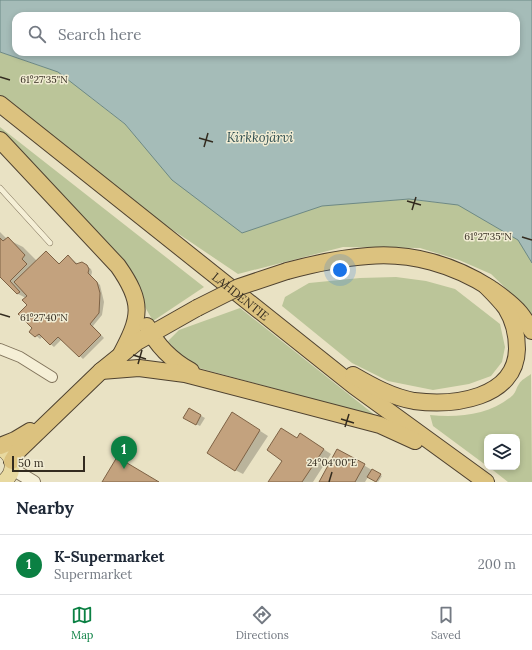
<!DOCTYPE html>
<html lang="en">
<head>
<meta charset="utf-8">
<style>
	:root { --surface:#fff; --page:#f6f6f7; --text:#1f2937; --muted:#747a83; --line:#e0e1e3; --accent:#0b8043 }
	body { margin:0; font-family:Lora,serif; background:var(--page); color:var(--text) }
	.controls { position:absolute; right:12px; bottom:12px; display:grid; overflow:hidden; border-radius:8px; box-shadow:0 2px 6px #0003 }
	.controls button { width:36px; height:36px; display:grid; place-items:center; padding:0; border:0; border-bottom:1px solid var(--line); background:var(--surface); color:var(--text); font:20px sans-serif }
	.scale { position:absolute; left:12px; bottom:10px; width:73px; box-sizing:border-box; padding-left:4px; border:2px solid #332b1f; border-top:0; font-size:11px; line-height:14px; white-space:nowrap; color:#332b1f; -webkit-text-stroke:3px #f1ecd3; paint-order:stroke }
	.you { position:absolute; left:340px; top:270px; width:14px; height:14px; margin:-10px; border:3px solid #fff; border-radius:50%; background:#1a73e8; box-shadow:0 0 0 6px #1a73e833 }
	.badge { display:grid; place-items:center; width:26px; height:26px; border-radius:50%; background:var(--accent); color:#fff; font-size:13px; font-weight:700 }
	.pin { position:absolute; translate:-50% -33px; filter:drop-shadow(0 1px 2px #0008) }
	.pin::after { content:''; position:absolute; top:21px; width:14px; height:12px; background:inherit; clip-path:polygon(0 0,100% 0,50% 100%) }
	.list { margin:0; padding:0; list-style:none }
	h2 { display:flex; justify-content:space-between; align-items:center; height:52px; margin:0; padding:0 16px; font-size:17px }
	h2 small { font-size:13px; font-weight:400; color:var(--muted) }
	.list li { display:grid; grid-template-columns:26px 1fr auto; gap:12px; align-items:center; box-sizing:border-box; height:60px; padding:0 16px; border-top:1px solid var(--line) }
	.list b { display:block; font-size:15px; white-space:nowrap }
	.list p { margin:0; font-size:13px; white-space:nowrap; color:var(--muted) }
	.list em { font-size:13px; font-style:normal; color:var(--muted) }
	.icon { flex:none; width:22px; height:22px; fill:none; stroke:currentColor; stroke-width:2; stroke-linecap:round; stroke-linejoin:round }
	.map { position:relative; flex:none; width:532px; height:482px; overflow:hidden }
	.search { position:absolute; background:var(--surface); box-shadow:0 2px 6px #0003; left:12px; right:12px; top:12px; height:44px; display:flex; align-items:center; gap:10px; box-sizing:border-box; padding:0 14px; border-radius:12px; color:var(--muted); font-size:15px }
	.sheet { height:112px; background:var(--surface) }
	nav { display:flex; justify-content:space-around; align-items:center; box-sizing:border-box; height:56px; border-top:1px solid var(--line); background:var(--surface); font-size:11px; color:var(--muted) }
	nav a { display:grid; justify-items:center; gap:2px }
	nav .on { color:var(--accent) }
	.map>svg:first-child { display:block }
	.green { fill:#bbc599; fill-rule:evenodd }
	.water { fill:#a5bcb8; stroke:#6d8985; fill-rule:evenodd }
	.shadow { fill:#0003 }
	.building { fill:#c3a27e; stroke:#7e6245 }
	.lines { fill:none; stroke-linecap:round; stroke-linejoin:round }
	.service-casing { stroke:#81745c; stroke-width:6 }
	.minor-casing { stroke:#81745c; stroke-width:12 }
	.tertiary-casing { stroke:#81745c; stroke-width:14 }
	.primary-casing { stroke:#4f4230; stroke-width:16 }
	.trunk-casing { stroke:#4f4230; stroke-width:18 }
	.service { stroke:#f5efd6; stroke-width:5 }
	.minor { stroke:#f5efd6; stroke-width:10 }
	.tertiary { stroke:#f5efd6; stroke-width:12 }
	.primary { stroke:#e8d9a0; stroke-width:15 }
	.trunk { stroke:#dcc27f; stroke-width:16 }
	.trunk-bridge-casing { stroke:#4f4230; stroke-width:18; stroke-linecap:butt }
	.trunk-bridge { stroke:#dcc27f; stroke-width:16 }
	.ticks { fill:none; stroke:#332b1f; stroke-width:1.5 }
	.labels { text-anchor:middle; dominant-baseline:central; stroke-width:3; stroke-linejoin:round; paint-order:stroke }
	.street-label { font-size:12px; fill:#332b1f; stroke:#f1ecd3 }
	.water-label { font-size:13px; font-style:italic; fill:#304f51; stroke:#f1ecd3 }
	.ticks-label { font-size:10px; text-anchor:middle; fill:#332b1f; stroke:#f1ecd3; stroke-width:3; stroke-linejoin:round; paint-order:stroke }
</style>
</head>
<body>
<div class="map">
<svg width="532" height="482" viewBox="0 0 532 482">
	<rect width="100%" height="100%" fill="#e9e2c4"/>
	<path class="green" d="M0,0H532V323L521,303L491,274L459,260L420,248L343,247L238,274L118,193L0,99V52L46,68L16,52H516V16H16V52ZM90,97H98L149,146L161,166L125,124ZM423,197L449,204L409,199L359,203Z
		M0,127L204,287L153,321L145,307L134,279L0,133Z
		M396,277L426,281L455,289L500,324L505,347L502,362L491,376L469,384L433,390L388,381L352,363L282,306L285,297L309,283L360,278Z
		M240,308L376,416L188,365L168,341L179,330Z
		M531,374L532,482H508L489,467H517V437H487V466L433,426L430,415C458,418 491,415 513,395C516,392 516,388 519,384C521,380 527,377 531,374Z"/>
	<path class="water" d="M0,0H532V263L518,240L458,205L409,199L322,206L242,233L172,180L125,124L58,72L0,52ZM16,16H516V52H16Z"/>
	<path class="shadow" d="M0,232L7,239L23,247L37,261L46,252L60,264L68,256L78,264L82,263L91,269L92,272L91,276L100,285L104,302L102,315L93,326L104,338L83,359L62,339L54,347L42,337L40,339L31,331L34,328L26,298L18,294L0,276Z
		M189,409L205,418L200,426L184,418Z
		M240,418L268,436L243,474L235,470Z
		M297,439H308L331,454L313,482H269Z
		M338,450L382,476L378,482L368,477L365,482H320Z"/>
	<path class="building" d="M8,237L25,255L22,259L27,264L10,281L20,292L17,294L0,277V238L3,241Z
		M46,251L59,264L68,255L76,264L82,262L87,265L89,269L88,273L97,282L100,293L99,313L90,324L101,335L79,357L58,337L50,345L39,334L35,337L29,332L32,328L18,314L27,305L22,300L27,296L14,282Z
		M189,408L201,415L196,425L183,418Z
		M232,412L260,430L235,471L207,453Z
		M281,428L297,438L300,433L324,449L302,482H268L282,461L267,450Z
		M337,449L365,464L355,482H319Z
		M117,457L159,482H102Z
		M372,469L381,474L376,482L367,477Z"/>
	<g class="lines">
		<defs>
			<path id="service" d="M0,188L50,243"/>
			<path id="minor" d="M0,349L20,357L52,377"/>
			<path id="tertiary" d="M13,465L19,473L34,482"/>
			<path id="primary" d="M0,448C15,455 16,473 3,482"/>
			<g id="trunk">
				<path id="s1" d="M0,104L354,386L486,482"/>
				<path d="M0,140L118,266C144,303 141,317 120,356"/>
				<path d="M287,271C313,264 340,258 368,256C411,252 454,265 490,288C500,295 512,303 520,313C525,319 528,325 532,331"/>
				<path d="M147,326C157,346 171,360 191,371"/>
				<path d="M101,371L139,368L185,374L380,425L415,441"/>
				<path d="M353,375C372,386 392,397 414,401C453,406 516,399 517,349C517,334 514,321 506,308C500,300 493,293 486,286"/>
				<path d="M0,446L15,440L30,431"/>
				<path d="M12,461L18,451L101,371L137,342L197,308"/>
			</g>
		</defs>
		<use href="#service" class="service-casing"/>
		<use href="#minor" class="minor-casing"/>
		<use href="#tertiary" class="tertiary-casing"/>
		<use href="#primary" class="primary-casing"/>
		<use href="#trunk" class="trunk-casing"/>
		<use href="#service" class="service"/>
		<use href="#minor" class="minor"/>
		<use href="#tertiary" class="tertiary"/>
		<use href="#primary" class="primary"/>
		<use href="#trunk" class="trunk"/>
		<defs>
			<path id="trunk-bridge" d="M197,308L239,287L287,271"/>
		</defs>
		<use href="#trunk-bridge" class="trunk-bridge-casing"/>
		<use href="#trunk-bridge" class="trunk-bridge"/>
	</g>
	<path class="ticks" d="M0,77L10,80M199,138L213,142M204,147L208,133M407,201L421,205M412,210L416,197M522,237L532,240M0,314L10,317M133,355L146,359M138,364L142,350M341,419L354,423M345,427L349,414M329,482L332,472"/>
	<g class="labels">
		<g class="street-label">
			<text stroke="none"><textPath href="#s1" startOffset="308">LAHDENTIE</textPath></text>
		</g>
		<g class="water-label">
			<text x="260" y="137">Kirkkojärvi</text>
		</g>
	</g>
	<g class="ticks-label">
		<text x="44" y="83">61°27'35"N</text>
		<text x="488" y="240">61°27'35"N</text>
		<text x="44" y="321">61°27'40"N</text>
		<text x="332" y="466">24°04'00"E</text>
	</g>
</svg>
<div class="controls">
<button><svg class="icon" aria-label="layers" viewBox="0 0 24 24"><path d="M12 4l9 5-9 5-9-5zM3 14l9 5 9-5"/></svg></button>
</div>
<div class="scale">50 m</div>
<div class="you"></div>
<div class="pin badge" style="left:124px;top:469px">1</div>
<div class="search"><svg class="icon" aria-label="search" viewBox="0 0 24 24"><circle cx="10" cy="10" r="6"/><path d="M15 15l6 6"/></svg>Search here</div>
</div>
<section class="sheet">
<h2>Nearby<small></small></h2>
<ul class="list">
<li><span class="badge">1</span><div><b>K-Supermarket</b><p>Supermarket</p></div><em>200 m</em></li>
</ul>
</section>
<nav>
<a class="on"><svg class="icon" aria-label="map" viewBox="0 0 24 24"><path d="M3 6l6-2 6 2 6-2v14l-6 2-6-2-6 2zM9 4v14M15 6v14"/></svg>Map</a>
<a><svg class="icon" aria-label="directions" viewBox="0 0 24 24"><path d="M12 3l9 9-9 9-9-9zM9 14v-3h6M13 9l2 2-2 2"/></svg>Directions</a>
<a><svg class="icon" aria-label="saved" viewBox="0 0 24 24"><path d="M7 4h10v16l-5-4-5 4z"/></svg>Saved</a>
</nav>
</body>
</html>
